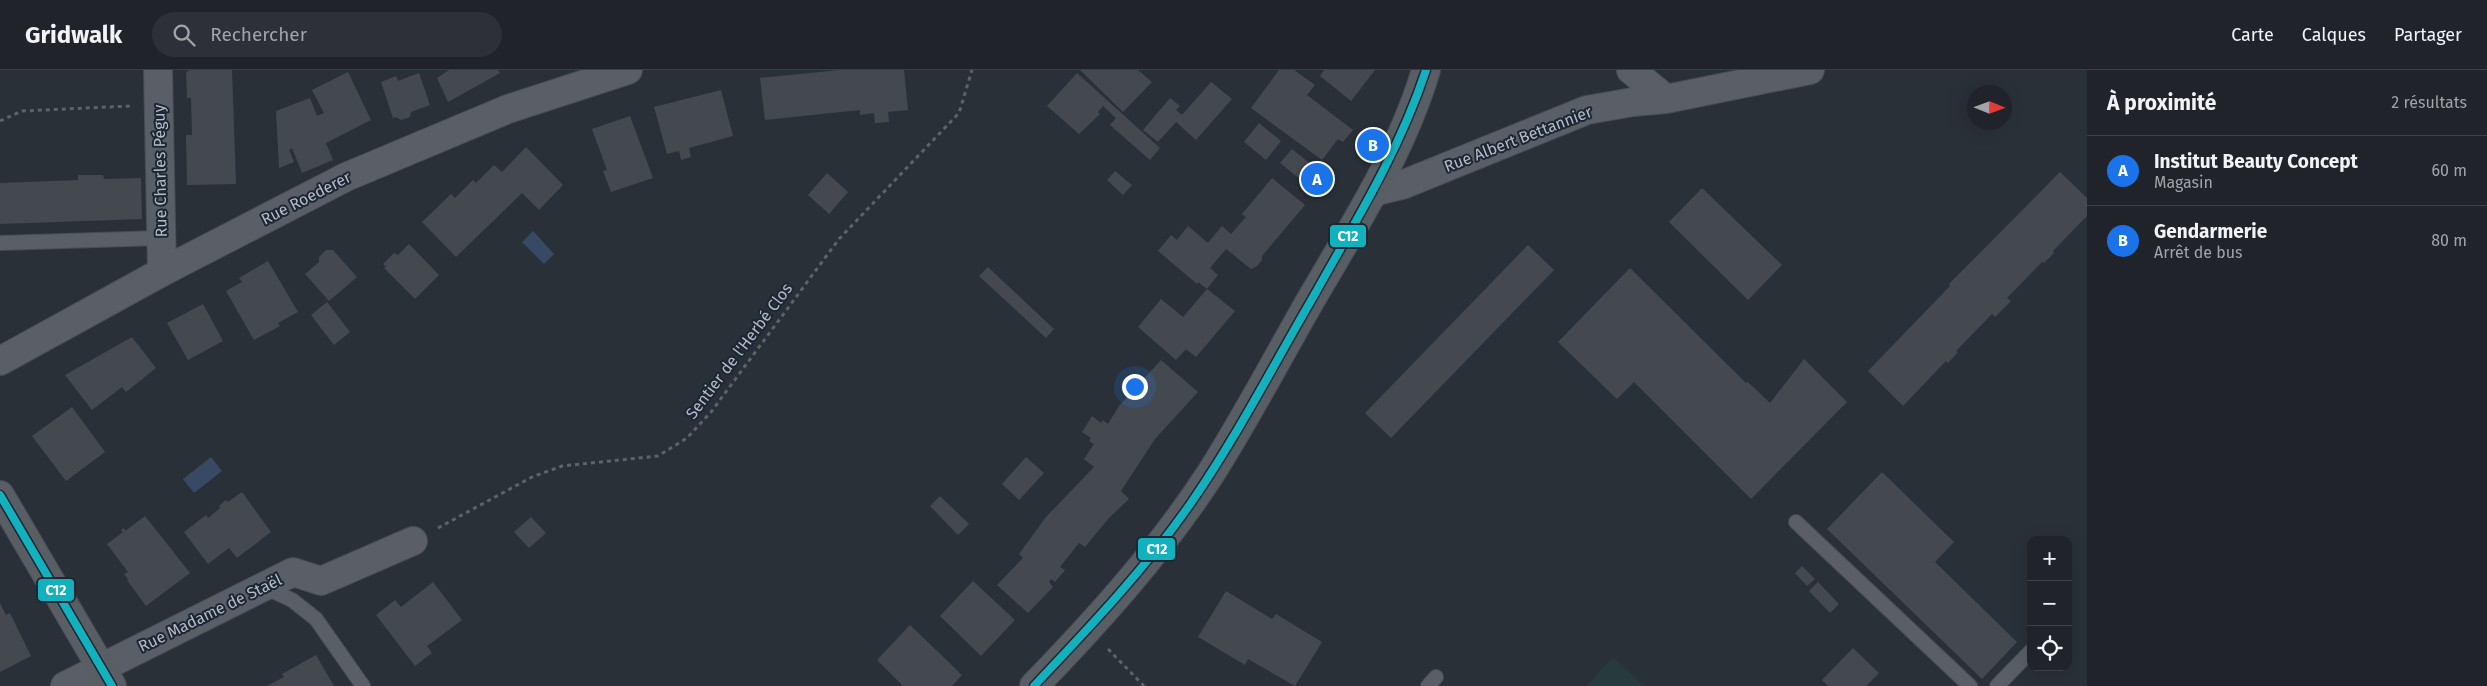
<!DOCTYPE html>
<html lang="fr">
<head>
<meta charset="utf-8">
<style>
	:root { --surface:#20242a; --page:#2d3036; --text:#f1f3f6; --muted:#a2a4a8; --line:#3d4147; --accent:#1a73e8 }
	body { margin:0; font-family:"Fira Sans",sans-serif; background:var(--page); color:var(--text) }
	.controls { position:absolute; right:15px; bottom:15px; display:grid; overflow:hidden; border-radius:10px; box-shadow:0 5px 20px #0002 }
	.controls button { width:45px; height:45px; display:grid; place-items:center; padding:0; border:0; border-bottom:1px solid var(--line); background:var(--surface); color:var(--text); font:25px sans-serif }
	.compass { position:absolute; left:1967px; top:15px; width:45px; height:45px; border-radius:50%; background:var(--surface); box-shadow:0 5px 20px #0002; rotate:91deg }
	.you { position:absolute; left:1134px; top:316px; width:18px; height:18px; margin:-12px; border:4px solid #fff; border-radius:50%; background:#1a73e8; box-shadow:0 0 0 8px #1a73e833 }
	.badge { display:grid; place-items:center; width:32px; height:32px; border-radius:50%; background:var(--accent); color:#fff; font-size:16px; font-weight:700 }
	.pin { position:absolute; translate:-50% -50%; border:2px solid #fff; box-shadow:0 1px 5px #0006 }
	.list { margin:0; padding:0; list-style:none }
	h2 { display:flex; justify-content:space-between; align-items:center; height:65px; margin:0; padding:0 20px; font-size:21px }
	h2 small { font-size:16px; font-weight:400; color:var(--muted) }
	.list li { display:grid; grid-template-columns:32px 1fr auto; gap:15px; align-items:center; box-sizing:border-box; height:70px; padding:0 20px; border-top:1px solid var(--line) }
	.list b { display:block; font-size:19px; white-space:nowrap }
	.list p { margin:0; font-size:16px; white-space:nowrap; color:var(--muted) }
	.list em { font-size:16px; font-style:normal; color:var(--muted) }
	.icon { flex:none; width:28px; height:28px; fill:none; stroke:currentColor; stroke-width:2; stroke-linecap:round; stroke-linejoin:round }
	.map { position:relative; flex:none; width:2087px; height:616px; overflow:hidden }
	header { display:flex; align-items:center; gap:30px; box-sizing:border-box; height:70px; padding:0 25px; background:var(--surface); border-bottom:1px solid var(--line) }
	header strong { font-size:24px }
	nav { display:flex; gap:28px; margin-inline-start:auto; font-size:18px }
	.search { width:350px; height:45px; background:var(--page); display:flex; align-items:center; gap:12px; box-sizing:border-box; padding:0 18px; border-radius:28px; color:var(--muted); font-size:19px }
	main { display:flex }
	aside { flex:1; background:var(--surface) }
	.map>svg:first-child { display:block }
	.green { fill:#273a3e }
	.water { fill:#384963 }
	.building { fill:#444950 }
	.lines { fill:none; stroke-linecap:round; stroke-linejoin:round }
	.lane-casing { stroke:#484c53; stroke-width:16 }
	.street-casing { stroke:#484c53; stroke-width:30 }
	.secondary-casing { stroke:#484c53; stroke-width:30 }
	.path { stroke:#5d636a; stroke-width:3; stroke-dasharray:4 4; stroke-linecap:butt }
	.lane { stroke:#5a5e66; stroke-width:14 }
	.street { stroke:#5a5e66; stroke-width:28 }
	.secondary { stroke:#595d64; stroke-width:28 }
	.bus-1-casing { stroke:#1d2633; stroke-width:11 }
	.bus-1 { stroke:#13b0be; stroke-width:8 }
	.labels { text-anchor:middle; dominant-baseline:central; stroke-width:4; stroke-linejoin:round; paint-order:stroke }
	.street-label { font-size:16px; fill:#b4bcc9; stroke:#1d2633 }
	.line-badge { stroke:#1d2633; stroke-width:2 }
	.badge-label { font-size:14px; text-anchor:middle; font-weight:bold; fill:#fff }
</style>
</head>
<body>
<header>
<strong>Gridwalk</strong>
<div class="search"><svg class="icon" aria-label="search" viewBox="0 0 24 24"><circle cx="10" cy="10" r="6"/><path d="M15 15l6 6"/></svg>Rechercher</div>
<nav><a>Carte</a><a>Calques</a><a>Partager</a></nav>
</header>
<main>
<div class="map">
<svg width="2087" height="616" viewBox="0 0 2087 616">
	<rect width="100%" height="100%" fill="#2a3038"/>
	<path class="green" d="M1613,587L1644,616H1586Z"/>
	<path class="water" d="M533,161L554,184L544,194L522,172Z
		M211,387L222,401L194,423L183,409Z"/>
	<path class="building" d="M190,0H232L236,114L187,115L186,65H192L191,28H187L186,2Z
		M449,0H498L500,3L448,32L437,8Z
		M840,0H904L908,40L888,42L889,52L875,53L874,43L860,45V40L765,50L760,8Z
		M1080,0H1138L1152,12L1123,42Z
		M1279,0H1294L1315,15L1307,25L1353,60L1343,72L1338,69L1322,90L1251,38Z
		M1324,0H1375L1351,31L1320,6Z
		M348,2L371,50L326,73L333,90L302,103L292,78L289,80L294,92L279,98L276,41L310,28L317,46L324,43L312,20Z
		M419,3L430,35L411,42L410,47L401,50L396,47L393,48L381,12L396,6L398,11Z
		M1077,3L1160,78L1150,90L1110,55L1116,48L1103,36L1098,42L1100,44L1079,64L1047,36Z
		M1211,12L1232,29L1196,70L1176,52L1158,72L1143,60L1170,28L1180,36L1176,40L1182,45Z
		M721,20L733,66L689,78L691,87L681,90L679,81L667,84L654,37Z
		M630,46L653,108L611,122L603,101L607,100L592,59Z
		M1259,53L1281,71L1266,90L1244,72Z
		M526,77L563,115L539,140L522,123L456,187L422,152L451,124L455,128L473,110L476,113L494,95L502,102Z
		M1292,79L1327,107L1316,122L1280,93Z
		M1115,101L1132,115L1123,125L1107,110Z
		M2060,102L2087,128V146L2053,181L2054,183L2044,193L2042,192L2007,228L2011,231L1995,247L1992,244L1956,281L1958,282L1948,293L1946,291L1903,336L1868,301L1950,216L1949,214Z
		M827,103L848,122L829,144L808,125Z
		M78,105H103L104,109L141,108L142,149L0,154V113L78,110Z
		M1272,108L1305,135L1262,186V190L1257,196L1251,199L1226,179L1210,198L1218,205L1207,219L1198,212L1197,214L1158,181L1171,165L1177,170L1188,156L1208,173L1222,156L1231,164L1246,147L1242,144Z
		M1702,118L1782,195L1748,230L1669,152Z
		M409,174L439,205L415,229L384,198L386,197L383,194L394,183L398,185Z
		M1528,175L1554,200L1391,368L1365,343Z
		M326,180H333L357,207L329,231L305,204L319,192V187Z
		M268,191L298,242L278,253L280,256L254,270L226,221L242,212L239,208Z
		M988,197L1054,259L1046,268L979,206Z
		M1630,198L1746,313L1748,312L1770,333L1804,289L1847,332L1751,429L1634,312L1617,329L1558,272Z
		M1207,219L1235,241L1196,287L1186,279L1176,290L1138,257L1161,229L1183,247Z
		M327,232L350,262L334,275L311,245Z
		M203,234L223,271L188,290L167,253Z
		M132,267L156,298L126,322L122,317L92,340L65,305Z
		M1161,290L1198,322L1155,369L1121,421L1129,429L1109,448L1085,477L1079,473L1060,497L1065,500L1055,512L1051,509L1049,512L1053,517L1028,543L997,515L1023,488L1019,484L1046,447L1094,397L1084,389L1094,374L1089,371L1091,368L1082,362L1092,346L1101,353L1103,350L1108,354L1119,336Z
		M72,337L105,382L66,411L32,366Z
		M1026,387L1044,403L1019,430L1002,414Z
		M1882,402L1954,472L1935,492L2017,572L1982,609L1827,459Z
		M242,422L271,462L237,488L229,478L208,494L184,462L206,445L208,448L220,438L219,436L226,430L228,432Z
		M940,426L969,454L958,465L930,436Z
		M145,446L190,503L146,536L127,510L128,509L124,504L128,502L107,474L123,462L121,460L124,458L125,461Z
		M531,447L546,463L529,478L514,462Z
		M1802,496L1815,509L1807,516L1795,503Z
		M973,511L1015,550L981,586L940,546Z
		M433,512L462,550L427,576L432,583L415,596L376,545L395,530L401,537Z
		M1818,512L1839,534L1830,543L1809,521Z
		M1226,521L1272,549L1276,544L1322,572L1295,616L1248,589L1245,595L1198,567Z
		M0,533L6,545L10,543L31,586L0,602Z
		M910,555L962,605L952,616H903L877,590Z
		M1853,578L1879,603L1866,616H1828L1822,610Z
		M316,585L334,616H267L284,607L282,604Z"/>
	<g class="lines">
		<defs>
			<path id="lane" d="M0,173L161,168
				M1796,452L1970,616
				M264,517L292,530L316,549L363,616
				M1428,616L1436,607
				M1997,616L2031,581"/>
			<path id="street" d="M158,0L162,202
				M1631,0L1666,29L1810,0
				M1373,122L1402,115L1587,40L1633,32L1666,29
				M0,291L162,202L346,107L508,39L628,0
				M65,616L293,502L321,511L413,471"/>
			<path id="secondary" d="M0,425L112,616
				M1034,616C1098,550 1161,480 1211,403C1247,346 1279,285 1313,226C1355,154 1402,81 1426,0"/>
		</defs>
		<use href="#lane" class="lane-casing"/>
		<use href="#street" class="street-casing"/>
		<use href="#secondary" class="secondary-casing"/>
		<path class="path" d="M0,51L22,41L130,36
			M438,458L532,407L562,396L658,386L687,368L711,342L839,169L959,43L972,0
			M1108,579L1144,616"/>
		<use href="#lane" class="lane"/>
		<use href="#street" class="street"/>
		<use href="#secondary" class="secondary"/>
		<defs>
			<path id="bus-1" d="M0,425L112,616
				M1034,616C1090,557 1147,497 1193,430C1237,366 1273,296 1312,229C1354,154 1399,82 1426,0"/>
		</defs>
		<use href="#bus-1" class="bus-1-casing"/>
		<use href="#bus-1" class="bus-1"/>
	</g>
	<g class="labels">
		<g class="street-label">
			<text transform="translate(1518 69) rotate(-21)">Rue Albert Bettannier</text>
			<text transform="translate(160 101) rotate(-91)">Rue Charles Péguy</text>
			<text transform="translate(306 128) rotate(-27)">Rue Roederer</text>
			<text transform="translate(739 281) rotate(-53)">Sentier de l'Herbé Clos</text>
			<text transform="translate(210 543) rotate(-26)">Rue Madame de Staël</text>
		</g>
	</g>
	<g class="line-badge">
		<rect x="1329" y="154" width="38" height="24" rx="5" fill="#13b0be"/>
		<rect x="1137" y="467" width="39" height="24" rx="5" fill="#13b0be"/>
		<rect x="37" y="508" width="38" height="24" rx="5" fill="#13b0be"/>
	</g>
	<g class="badge-label">
		<text x="1348" y="171">C12</text>
		<text x="1157" y="484">C12</text>
		<text x="56" y="525">C12</text>
	</g>
</svg>
<div class="controls">
<button>+</button>
<button>−</button>
<button><svg class="icon" aria-label="locate" viewBox="0 0 24 24"><circle cx="12" cy="12" r="6"/><path d="M12 2v4M12 18v4M2 12h4M18 12h4"/></svg></button>
</div>
<svg class="compass" viewBox="-18 -18 36 36"><path d="M0-13l5 13h-10z" fill="#e53935"/><path d="M0 13l5-13h-10z" fill="#a2a4a8"/></svg>
<div class="you"></div>
<div class="pin badge" style="left:1317px;top:109px">A</div>
<div class="pin badge" style="left:1373px;top:75px">B</div>
</div>
<aside>
<h2>À proximité<small>2 résultats</small></h2>
<ul class="list">
<li><span class="badge">A</span><div><b>Institut Beauty Concept</b><p>Magasin</p></div><em>60 m</em></li>
<li><span class="badge">B</span><div><b>Gendarmerie</b><p>Arrêt de bus</p></div><em>80 m</em></li>
</ul>
</aside>
</main>
</body>
</html>
